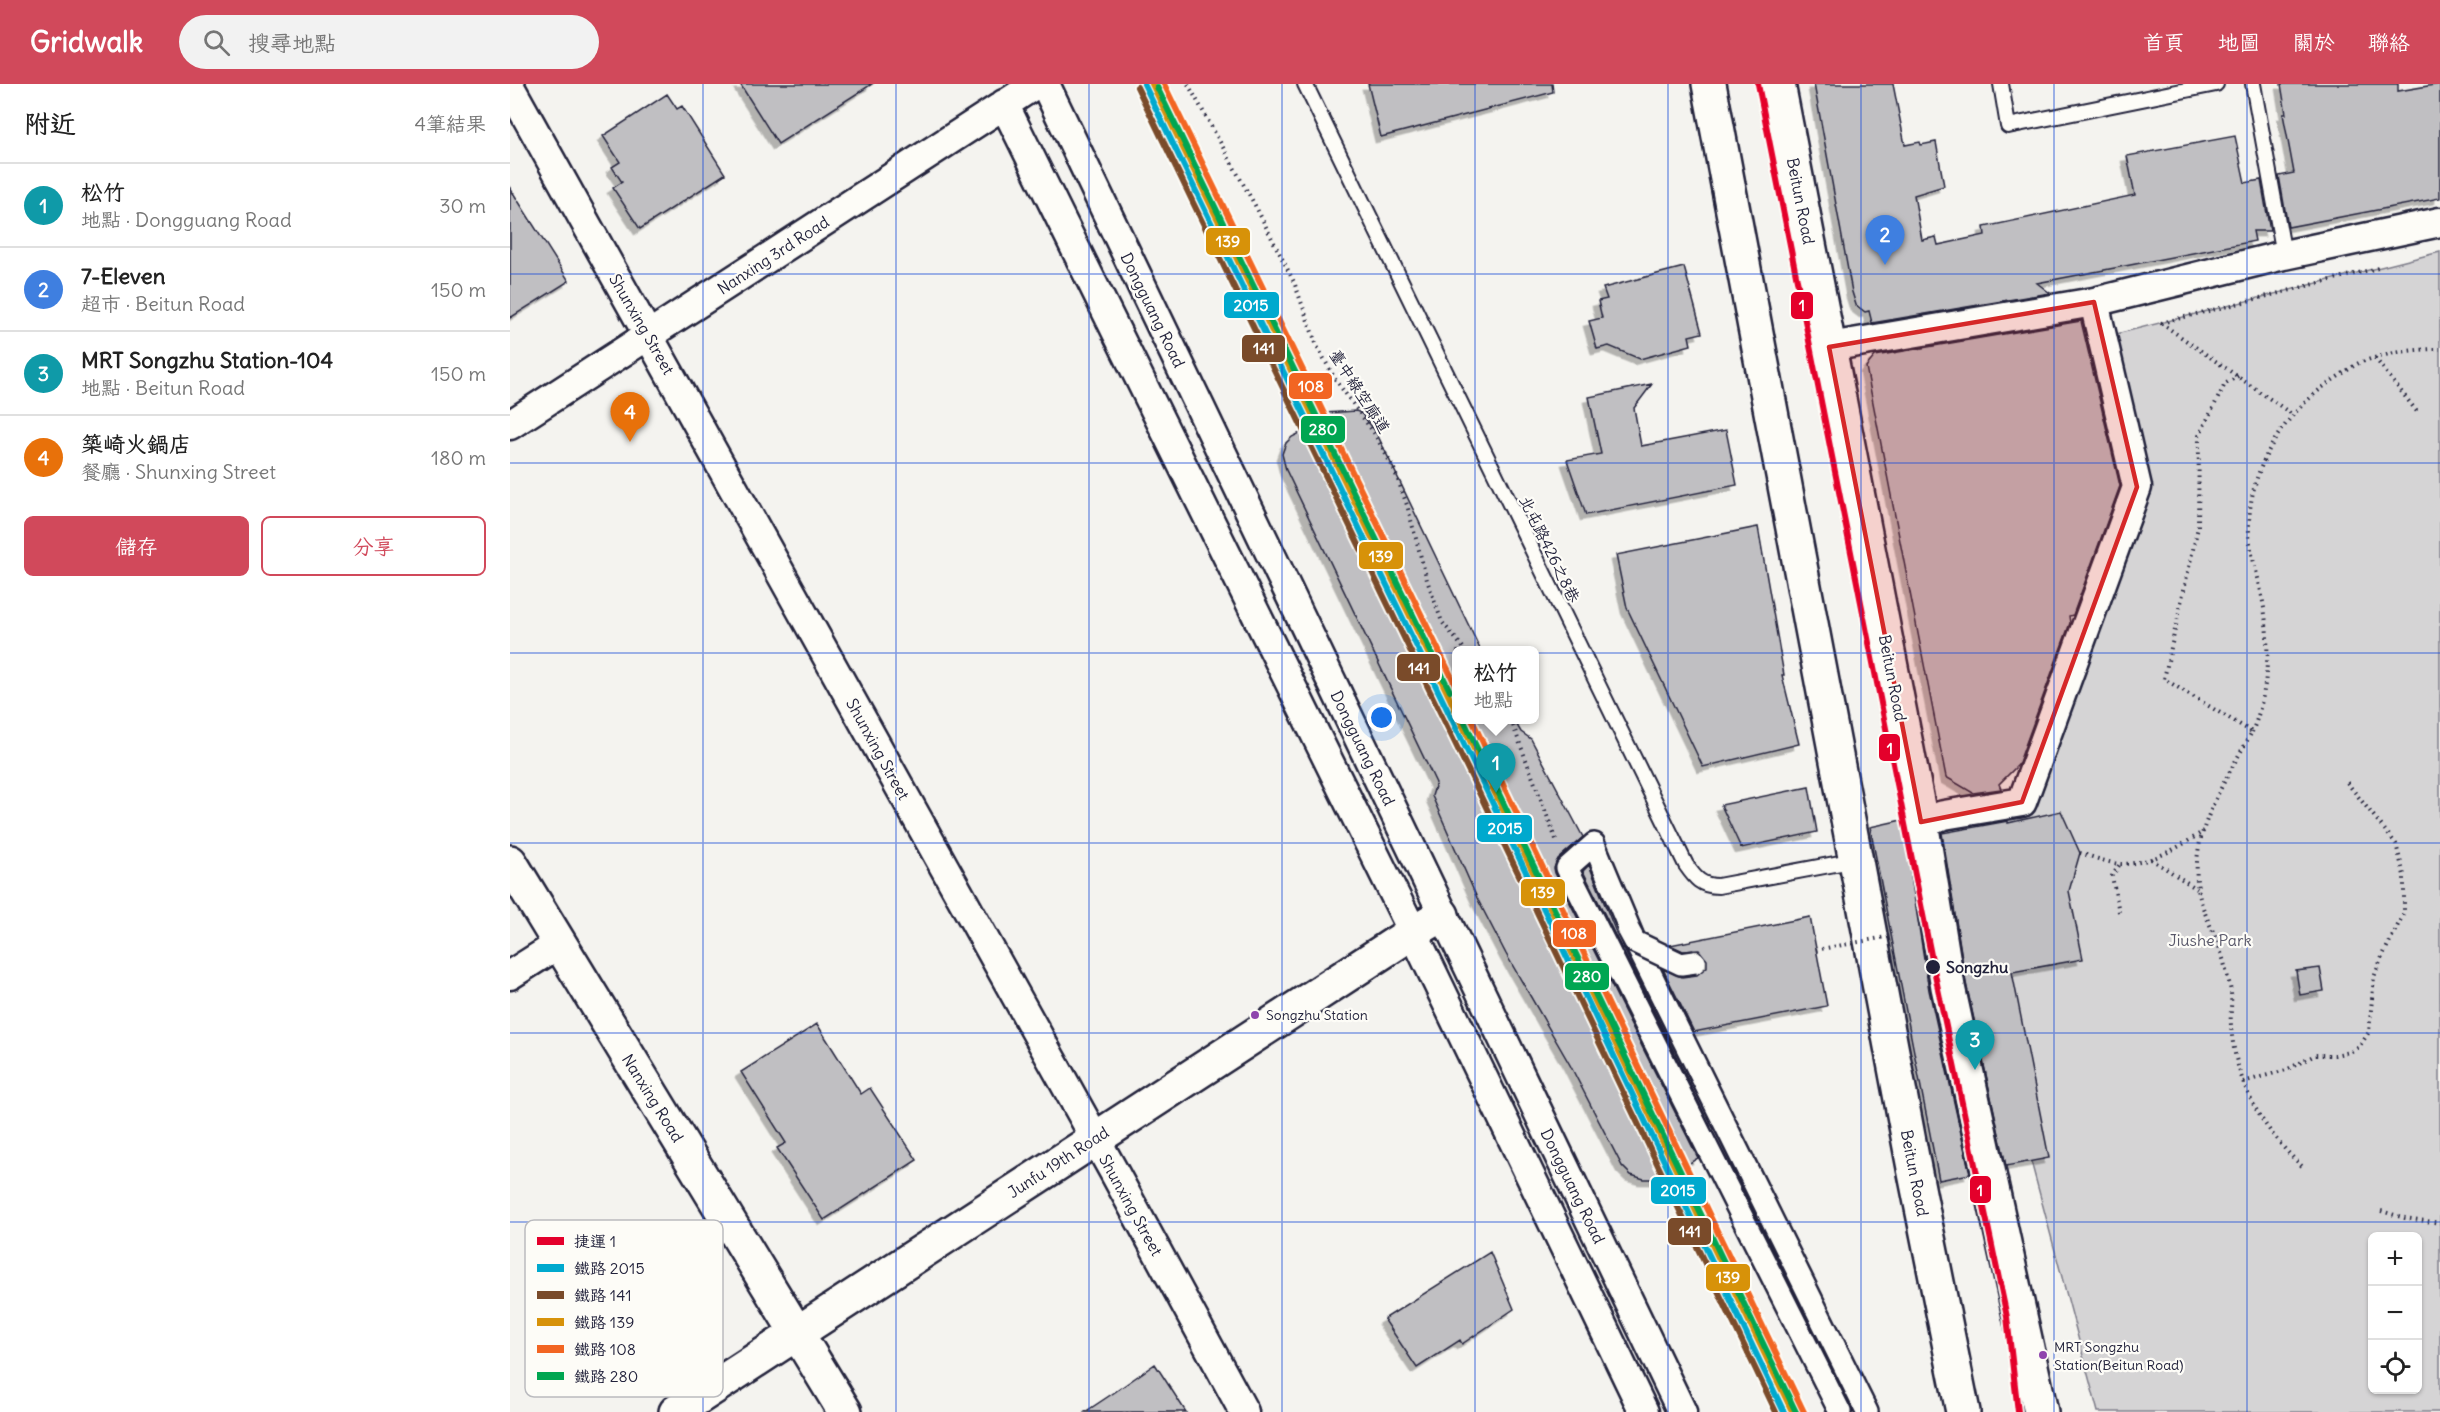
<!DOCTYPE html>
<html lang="zh-TW">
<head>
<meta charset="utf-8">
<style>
	:root { --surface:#fff; --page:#f2f2f2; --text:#222; --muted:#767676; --line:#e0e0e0; --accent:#d1495b }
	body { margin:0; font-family:Delius,"LXGW WenKai TC",sans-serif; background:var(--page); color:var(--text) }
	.controls { position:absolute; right:18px; bottom:18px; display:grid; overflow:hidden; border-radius:9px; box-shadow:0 2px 4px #0004 }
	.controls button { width:54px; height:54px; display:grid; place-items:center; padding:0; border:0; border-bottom:2px solid var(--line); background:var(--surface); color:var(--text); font:30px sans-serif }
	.you { position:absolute; left:872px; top:634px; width:21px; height:21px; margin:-15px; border:4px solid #fff; border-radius:50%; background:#1a73e8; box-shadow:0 0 0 9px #1a73e833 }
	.badge { display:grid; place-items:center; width:39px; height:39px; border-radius:50%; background:var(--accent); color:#fff; font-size:20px; font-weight:700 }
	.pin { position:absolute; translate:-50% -50px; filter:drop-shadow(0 2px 3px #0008) }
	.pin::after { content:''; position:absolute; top:32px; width:21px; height:18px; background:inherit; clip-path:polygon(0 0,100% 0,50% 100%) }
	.popup { position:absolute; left:942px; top:562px; width:87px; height:78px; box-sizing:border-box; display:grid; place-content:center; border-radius:9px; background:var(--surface); filter:drop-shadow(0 2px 4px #0005); font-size:20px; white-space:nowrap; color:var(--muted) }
	.popup b { font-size:22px; color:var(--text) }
	.popup::after { content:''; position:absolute; left:50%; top:100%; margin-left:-12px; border:12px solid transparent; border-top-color:var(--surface) }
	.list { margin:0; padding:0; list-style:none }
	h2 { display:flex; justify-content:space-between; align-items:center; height:78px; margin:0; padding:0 24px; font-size:26px }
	h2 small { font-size:20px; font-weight:400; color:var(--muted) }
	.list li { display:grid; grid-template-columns:39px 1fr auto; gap:18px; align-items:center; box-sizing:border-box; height:84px; padding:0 24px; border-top:2px solid var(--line) }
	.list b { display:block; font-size:22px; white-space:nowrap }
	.list p { margin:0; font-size:20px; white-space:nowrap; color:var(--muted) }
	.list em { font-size:20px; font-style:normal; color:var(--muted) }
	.actions { display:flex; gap:12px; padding:18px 24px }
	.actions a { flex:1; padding:14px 0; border:2px solid var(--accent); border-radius:9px; text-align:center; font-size:21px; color:var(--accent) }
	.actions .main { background:var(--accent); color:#fff }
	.icon { flex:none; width:33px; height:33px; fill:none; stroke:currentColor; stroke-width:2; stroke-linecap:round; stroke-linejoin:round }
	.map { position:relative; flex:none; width:1930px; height:1328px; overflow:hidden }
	header { display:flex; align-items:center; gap:36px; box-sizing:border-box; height:84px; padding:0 30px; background:var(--accent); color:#fff }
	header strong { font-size:28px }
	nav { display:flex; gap:33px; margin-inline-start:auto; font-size:21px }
	.search { width:420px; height:54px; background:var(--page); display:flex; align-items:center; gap:15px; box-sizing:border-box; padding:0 21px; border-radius:33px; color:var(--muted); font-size:22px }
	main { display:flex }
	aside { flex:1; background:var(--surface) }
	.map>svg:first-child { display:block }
	.green { fill:#d5d4d5; stroke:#7c7b88; stroke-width:1.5; fill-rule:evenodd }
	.building { fill:#c0bfc2; stroke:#22223b; stroke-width:1.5; filter:url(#shadow) }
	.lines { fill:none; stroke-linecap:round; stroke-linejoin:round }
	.service-casing { stroke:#22223b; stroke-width:18 }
	.pedestrian-casing { stroke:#22223b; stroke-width:26 }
	.minor-casing { stroke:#22223b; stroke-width:33 }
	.tertiary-casing { stroke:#22223b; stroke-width:38 }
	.primary-casing { stroke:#22223b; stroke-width:38 }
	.path { stroke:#22223b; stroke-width:4; stroke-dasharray:1.5 4.5; stroke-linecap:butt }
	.service { stroke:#fdfcf7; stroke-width:14 }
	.pedestrian { stroke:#fdfcf7; stroke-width:21 }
	.minor { stroke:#fdfcf7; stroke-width:28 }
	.tertiary { stroke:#fdfcf7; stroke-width:33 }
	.primary { stroke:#fdfcf7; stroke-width:33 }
	.pedestrian-bridge-casing { stroke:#22223b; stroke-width:26; stroke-linecap:butt }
	.path-bridge { stroke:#22223b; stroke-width:4; stroke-dasharray:1.5 4.5; stroke-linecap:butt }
	.pedestrian-bridge { stroke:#fdfcf7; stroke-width:21 }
	.rail-1-casing { stroke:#fdfcf7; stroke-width:10 }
	.rail-2-casing { stroke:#fdfcf7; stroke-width:10 }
	.rail-3-casing { stroke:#fdfcf7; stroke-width:10 }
	.rail-4-casing { stroke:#fdfcf7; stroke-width:10 }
	.rail-5-casing { stroke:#fdfcf7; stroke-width:10 }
	.rail-1 { stroke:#00a9ce; stroke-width:6 }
	.rail-2 { stroke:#7a4b2a; stroke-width:6 }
	.rail-3 { stroke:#d79209; stroke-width:6 }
	.rail-4 { stroke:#f26522; stroke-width:6 }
	.rail-5 { stroke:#00a651; stroke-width:6 }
	.metro-1-casing { stroke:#fdfcf7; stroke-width:10 }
	.metro-1 { stroke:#e4002b; stroke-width:6 }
	.marked { fill:#d62828; fill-opacity:0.2; stroke:#d62828; stroke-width:4.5; stroke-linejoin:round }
	.grid { fill:none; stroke:#1d4ed8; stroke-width:1.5; stroke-opacity:0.55 }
	.stop-dot { fill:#22223b; stroke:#fdfcf7; stroke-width:2 }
	.bus-dot { fill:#8e44ad; stroke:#fdfcf7; stroke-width:2 }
	.labels { text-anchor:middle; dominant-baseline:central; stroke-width:4.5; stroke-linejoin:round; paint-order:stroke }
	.bus-label { font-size:14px; fill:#22223b; stroke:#fdfcf7; text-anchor:start }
	.street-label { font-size:16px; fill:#22223b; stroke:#fdfcf7 }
	.park-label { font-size:16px; fill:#585769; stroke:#fdfcf7 }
	.stop-label { font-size:16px; font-weight:bold; fill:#22223b; stroke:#fdfcf7; text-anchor:start }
	.key { fill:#fdfcf7; stroke:#bbbbbf; stroke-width:1.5 }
	.key-label { font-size:16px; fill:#22223b }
	.line-badge { stroke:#fdfcf7; stroke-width:2 }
	.badge-label { font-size:16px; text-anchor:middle; font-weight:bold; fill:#fff }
</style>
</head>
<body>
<header>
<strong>Gridwalk</strong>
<div class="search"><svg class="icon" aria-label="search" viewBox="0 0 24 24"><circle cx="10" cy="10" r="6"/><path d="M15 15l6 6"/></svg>搜尋地點</div>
<nav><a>首頁</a><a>地圖</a><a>關於</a><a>聯絡</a></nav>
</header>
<main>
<aside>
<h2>附近<small>4筆結果</small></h2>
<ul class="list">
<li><span class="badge" style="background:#0f9aa8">1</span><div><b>松竹</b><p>地點 · Dongguang Road</p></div><em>30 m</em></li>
<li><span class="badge" style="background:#3f7fe0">2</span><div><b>7-Eleven</b><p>超市 · Beitun Road</p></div><em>150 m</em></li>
<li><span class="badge" style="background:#0f9aa8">3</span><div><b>MRT Songzhu Station-104</b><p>地點 · Beitun Road</p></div><em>150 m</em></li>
<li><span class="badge" style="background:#e8710a">4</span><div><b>築崎火鍋店</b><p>餐廳 · Shunxing Street</p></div><em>180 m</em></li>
</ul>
<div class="actions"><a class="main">儲存</a><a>分享</a></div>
</aside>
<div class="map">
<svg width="1930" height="1328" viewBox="0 0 1930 1328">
	<defs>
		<filter id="shadow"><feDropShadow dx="-5.5" dy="5.5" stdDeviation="0" flood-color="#0004"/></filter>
	</defs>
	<rect width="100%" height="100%" fill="#f4f3ef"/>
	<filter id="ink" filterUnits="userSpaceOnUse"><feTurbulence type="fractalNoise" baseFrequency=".0167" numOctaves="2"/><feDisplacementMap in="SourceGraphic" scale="12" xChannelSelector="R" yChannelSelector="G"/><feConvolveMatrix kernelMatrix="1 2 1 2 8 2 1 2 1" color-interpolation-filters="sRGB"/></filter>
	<g filter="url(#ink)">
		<path class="green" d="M1930,168V1328H1588L1436,759L1506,731L1629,402L1602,251ZM1862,1152H1908V1306H1862Z"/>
		<path class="building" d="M230,0H362L268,60Z
			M858,0H1042L1043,8L871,53Z
			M1304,0H1383L1395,61L1410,58L1411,61L1426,58L1434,102L1404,111L1412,156L1426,153L1428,161L1475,151L1474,143L1625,111L1617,72L1725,52L1735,99L1751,96L1760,147H1743L1745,157L1527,199L1540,209L1362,239L1359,227L1355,228L1346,221L1342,208Z
			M1771,0H1888V7L1930,0V114L1778,143L1769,92L1784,89L1773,30H1776Z
			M157,10L167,25L172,22L215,90L130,145L103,104L112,98L102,83L110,78L93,52Z
			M0,104L59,197L0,234Z
			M1174,183L1192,249L1179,252L1181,261L1130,275L1099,262L1087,265L1079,237L1092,234L1088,217L1097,215L1093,204Z
			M1571,237L1610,402L1563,531L1559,532L1560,539L1508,681L1489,700L1491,705L1463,709L1436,693L1435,688L1356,283L1365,272Z
			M1142,300L1124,324L1131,362L1216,346L1227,401L1076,431L1057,376L1091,370L1079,313Z
			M846,327L851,329L866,348L971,567H947V636H1004L1011,648L1021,655L1073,753L1048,775L1044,784L1045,789L1188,1074L1165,1088L1147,1095H1134L1121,1091L1112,1082L1060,981L996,870L967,814L922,712L926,699L776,386L772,370L776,359L782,353L818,335L815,329Z
			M1248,443L1274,591H1272L1289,660L1193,683L1117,524L1106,471Z
			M1299,703L1307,748L1231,764L1211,721Z
			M1551,727L1570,769L1559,807L1573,875L1502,888L1539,1074L1496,1082L1456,899L1432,749L1498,737V739Z
			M1392,736L1419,906L1460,1090L1429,1096L1360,743Z
			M1079,781L1107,851L1201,1043L1073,787Z
			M1300,833L1317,922L1184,948L1153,885L1172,893L1187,891L1197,883V876L1189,866L1173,867L1160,861Z
			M1810,884L1814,907L1790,911L1786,887Z
			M307,940L351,1010L360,1004L407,1076L314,1136L267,1064L276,1059L231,988Z
			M980,1168L1004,1225L952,1260L950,1256L907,1284L874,1235Z
			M645,1280L676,1328H575L605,1308Z"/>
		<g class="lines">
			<defs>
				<path id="service" d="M795,0L1176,781C1185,794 1191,802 1208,802L1346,776
					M1491,0L1498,42L1706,0
					M1743,0L1774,171"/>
				<path id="pedestrian" d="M1330,1328L1057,784L1084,760L1125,858L1357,1328"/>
				<path id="minor" d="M535,0L1172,1328
					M0,3L604,1088L734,1328
					M494,20L903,848L1134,1328
					M1319,263L1584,218L1774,171L1930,138
					M0,341L526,0
					M1411,738L1434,731L1512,718L1627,403L1584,218
					M0,891L49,860"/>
				<path id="tertiary" d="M0,778L335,1328
					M166,1328L903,848L932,831"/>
				<path id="primary" d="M1199,0L1404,1084L1453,1328
					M1268,0L1411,738L1438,903L1531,1328"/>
			</defs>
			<use href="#service" class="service-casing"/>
			<use href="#pedestrian" class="pedestrian-casing"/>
			<use href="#minor" class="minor-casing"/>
			<use href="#tertiary" class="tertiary-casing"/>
			<use href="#primary" class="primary-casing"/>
			<path class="path" d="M678,0L747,125L784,198L807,262L825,295L864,349L884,385L897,421L917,496L932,538L955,566
				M1651,239L1868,184
				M1651,239L1783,331
				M1865,274L1908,329
				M1728,292L1715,300L1689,352L1688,443L1654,595L1742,648C1723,682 1693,730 1688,769C1681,819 1702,835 1714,878C1716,888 1720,899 1721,909C1722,920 1720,931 1721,941C1725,999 1752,1046 1794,1084
				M1001,636L1047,758
				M1742,648C1760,605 1761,554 1751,508C1747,486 1738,464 1739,441C1740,381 1776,326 1826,294C1834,289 1841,283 1849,279C1875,269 1903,265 1930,265
				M1570,769C1583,773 1598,779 1611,780C1642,780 1669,763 1694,747
				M1641,775L1687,805
				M1609,828L1602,792L1610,780
				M1733,998L1776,986L1805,971H1825L1840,968L1849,963L1859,948L1864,893L1872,873L1894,829V791L1886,760L1835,696
				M1871,1127L1895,1134L1930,1139"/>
			<use href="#service" class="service"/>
			<use href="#pedestrian" class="pedestrian"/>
			<use href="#minor" class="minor"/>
			<use href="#tertiary" class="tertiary"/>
			<use href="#primary" class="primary"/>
			<defs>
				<path id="pedestrian-bridge" d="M1118,845L1125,858L1171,880L1185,878"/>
			</defs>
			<use href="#pedestrian-bridge" class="pedestrian-bridge-casing"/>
			<path class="path-bridge" d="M1306,866L1381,852"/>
			<use href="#pedestrian-bridge" class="pedestrian-bridge"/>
			<defs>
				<path id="rail-1" d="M634,0L1030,817L1274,1328"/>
				<path id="rail-2" d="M627,3L1023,820L1266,1328"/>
				<path id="rail-3" d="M642,0L947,629
					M950,636L1281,1325"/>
				<path id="rail-4" d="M654,0L947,604
					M962,636L1294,1328"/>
				<path id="rail-5" d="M647,3L940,607
					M955,639L1286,1328"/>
			</defs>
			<use href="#rail-1" class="rail-1-casing"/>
			<use href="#rail-2" class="rail-2-casing"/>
			<use href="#rail-3" class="rail-3-casing"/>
			<use href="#rail-4" class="rail-4-casing"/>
			<use href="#rail-5" class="rail-5-casing"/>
			<use href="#rail-1" class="rail-1"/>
			<use href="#rail-2" class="rail-2"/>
			<use href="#rail-3" class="rail-3"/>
			<use href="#rail-4" class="rail-4"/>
			<use href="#rail-5" class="rail-5"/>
			<defs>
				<path id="metro-1" d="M1248,0L1422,876L1497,1233L1508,1328"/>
			</defs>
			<use href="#metro-1" class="metro-1-casing"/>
			<use href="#metro-1" class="metro-1"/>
		</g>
	</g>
	<path class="marked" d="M1584,218L1627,403L1512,718L1411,738L1319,263Z"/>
	<path class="grid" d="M193,0V1328M386,0V1328M579,0V1328M772,0V1328M965,0V1328M1158,0V1328M1351,0V1328M1544,0V1328M1737,0V1328M0,190H1930M0,379H1930M0,569H1930M0,759H1930M0,949H1930M0,1138H1930"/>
	<circle class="stop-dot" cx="1423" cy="883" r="8"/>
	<g class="bus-dot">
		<circle cx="745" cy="931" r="5"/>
		<circle cx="1533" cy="1271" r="5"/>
	</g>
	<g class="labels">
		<g class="bus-label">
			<text x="756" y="931">Songzhu Station</text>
			<text x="1544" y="1263">MRT Songzhu<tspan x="1544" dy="18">Station(Beitun Road)</tspan></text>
		</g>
		<g class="street-label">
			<text transform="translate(1291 117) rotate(79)">Beitun Road</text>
			<text transform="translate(263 171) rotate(-33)">Nanxing 3rd Road</text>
			<text transform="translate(643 226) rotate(64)">Dongguang Road</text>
			<text transform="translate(132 240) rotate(60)">Shunxing Street</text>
			<text transform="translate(850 307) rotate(57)">臺中綠空廊道</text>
			<text transform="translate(1040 465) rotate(64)">北屯路426之8巷</text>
			<text transform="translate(1383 594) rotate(79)">Beitun Road</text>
			<text transform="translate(853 664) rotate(64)">Dongguang Road</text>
			<text transform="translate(368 665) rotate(61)">Shunxing Street</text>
			<text transform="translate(143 1014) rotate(58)">Nanxing Road</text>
			<text transform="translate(548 1078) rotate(-33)">Junfu 19th Road</text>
			<text transform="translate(1405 1089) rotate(79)">Beitun Road</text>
			<text transform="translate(1063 1102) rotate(64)">Dongguang Road</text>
			<text transform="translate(621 1121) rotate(61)">Shunxing Street</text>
		</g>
		<g class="park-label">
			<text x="1700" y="856">Jiushe Park</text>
		</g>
		<g class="stop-label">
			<text x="1436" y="883">Songzhu</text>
		</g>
	</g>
	<rect x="15" y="1136" width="198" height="177" rx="9" class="key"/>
	<rect x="27" y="1153" width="27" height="8" fill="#e4002b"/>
	<rect x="27" y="1180" width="27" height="8" fill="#00a9ce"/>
	<rect x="27" y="1207" width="27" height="8" fill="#7a4b2a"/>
	<rect x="27" y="1234" width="27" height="8" fill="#d79209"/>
	<rect x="27" y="1261" width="27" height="8" fill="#f26522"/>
	<rect x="27" y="1288" width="27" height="8" fill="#00a651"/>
	<g class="key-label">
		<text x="64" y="1163">捷運 1</text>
		<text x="64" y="1190">鐵路 2015</text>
		<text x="64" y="1217">鐵路 141</text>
		<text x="64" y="1244">鐵路 139</text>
		<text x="64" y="1271">鐵路 108</text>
		<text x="64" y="1298">鐵路 280</text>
	</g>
	<g class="line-badge">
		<rect x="695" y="143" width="46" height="29" rx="6" fill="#d79209"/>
		<rect x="713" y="207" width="57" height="28" rx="6" fill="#00a9ce"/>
		<rect x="1280" y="207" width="24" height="29" rx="6" fill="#e4002b"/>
		<rect x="731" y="250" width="45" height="29" rx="6" fill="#7a4b2a"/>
		<rect x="778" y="288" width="45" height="28" rx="6" fill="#f26522"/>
		<rect x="790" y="331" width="46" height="29" rx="6" fill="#00a651"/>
		<rect x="848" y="457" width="46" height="29" rx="6" fill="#d79209"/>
		<rect x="886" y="569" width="45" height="29" rx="6" fill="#7a4b2a"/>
		<rect x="1368" y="649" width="23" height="29" rx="6" fill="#e4002b"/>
		<rect x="966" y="730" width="57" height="29" rx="6" fill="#00a9ce"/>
		<rect x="1010" y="794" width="46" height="29" rx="6" fill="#d79209"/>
		<rect x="1042" y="835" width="45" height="29" rx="6" fill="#f26522"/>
		<rect x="1054" y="878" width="46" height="29" rx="6" fill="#00a651"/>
		<rect x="1459" y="1091" width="23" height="29" rx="6" fill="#e4002b"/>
		<rect x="1140" y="1092" width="57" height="29" rx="6" fill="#00a9ce"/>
		<rect x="1157" y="1133" width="45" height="29" rx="6" fill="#7a4b2a"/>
		<rect x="1195" y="1179" width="46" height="29" rx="6" fill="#d79209"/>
	</g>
	<g class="badge-label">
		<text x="718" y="163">139</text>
		<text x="741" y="227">2015</text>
		<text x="1292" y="227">1</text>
		<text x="754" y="270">141</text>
		<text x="801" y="308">108</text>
		<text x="813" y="351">280</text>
		<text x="871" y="478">139</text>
		<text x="909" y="590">141</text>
		<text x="1380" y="670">1</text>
		<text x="995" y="750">2015</text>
		<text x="1033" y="814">139</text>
		<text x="1064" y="855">108</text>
		<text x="1077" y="898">280</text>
		<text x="1470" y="1112">1</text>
		<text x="1168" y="1112">2015</text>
		<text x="1180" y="1153">141</text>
		<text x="1218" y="1199">139</text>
	</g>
</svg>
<div class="controls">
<button>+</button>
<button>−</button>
<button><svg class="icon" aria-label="locate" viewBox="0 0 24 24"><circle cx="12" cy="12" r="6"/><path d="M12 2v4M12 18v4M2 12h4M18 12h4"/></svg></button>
</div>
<div class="you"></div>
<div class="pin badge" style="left:986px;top:709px;background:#0f9aa8">1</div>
<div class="popup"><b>松竹</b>地點</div>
<div class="pin badge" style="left:1375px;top:181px;background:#3f7fe0">2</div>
<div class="pin badge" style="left:1465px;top:986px;background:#0f9aa8">3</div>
<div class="pin badge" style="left:120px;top:358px;background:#e8710a">4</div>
</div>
</main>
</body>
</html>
